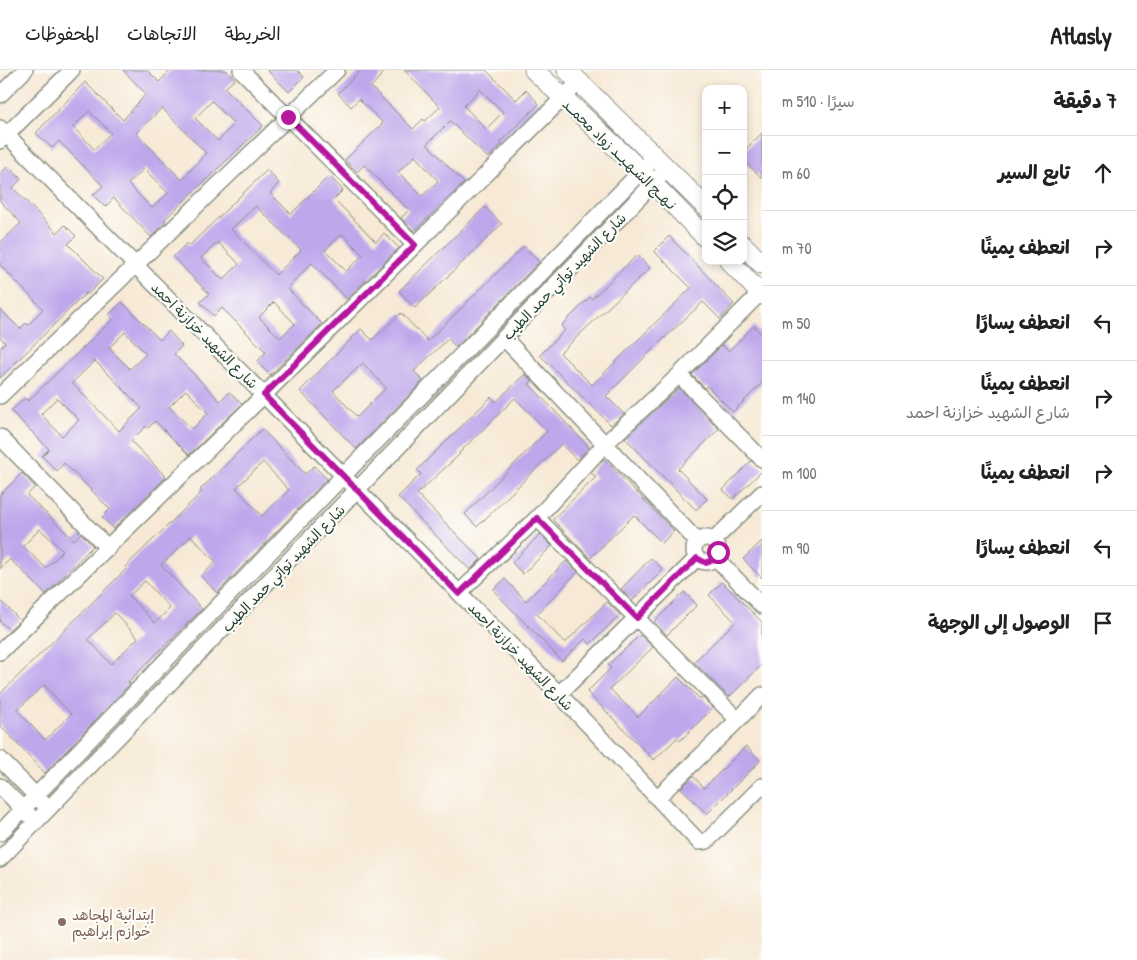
<!DOCTYPE html>
<html lang="ar">
<head>
<meta charset="utf-8">
<style>
	:root { --surface:#fff; --page:#f6f6f6; --text:#222; --muted:#767676; --line:#e0e0e0 }
	body { margin:0; font-family:"Patrick Hand","Playpen Sans Arabic",sans-serif; background:var(--page); color:var(--text); direction:rtl }
	.controls { position:absolute; right:15px; top:15px; display:grid; overflow:hidden; border-radius:10px; box-shadow:0 2px 8px #0003 }
	.controls button { width:45px; height:45px; display:grid; place-items:center; padding:0; border:0; border-bottom:1px solid var(--line); background:var(--surface); color:var(--text); font:25px sans-serif }
	.stop { position:absolute; width:15px; height:15px; margin:-11px; border:4px solid #b5179e; border-radius:50%; background:#fff }
	.stop.end { background:#b5179e; border-color:#fff; box-shadow:0 1px 5px #0008 }
	.list { margin:0; padding:0; list-style:none }
	h2 { display:flex; justify-content:space-between; align-items:center; height:65px; margin:0; padding:0 20px; font-size:21px }
	h2 small { font-size:16px; font-weight:400; color:var(--muted) }
	.list li { display:grid; grid-template-columns:32px 1fr auto; gap:15px; align-items:center; box-sizing:border-box; height:75px; padding:0 20px; border-top:1px solid var(--line) }
	.list b { display:block; font-size:19px; white-space:nowrap }
	.list p { margin:0; font-size:16px; white-space:nowrap; color:var(--muted) }
	.list em { font-size:16px; font-style:normal; color:var(--muted) }
	.icon { flex:none; width:28px; height:28px; fill:none; stroke:currentColor; stroke-width:2; stroke-linecap:round; stroke-linejoin:round }
	.map { position:relative; flex:none; width:762px; height:890px; overflow:hidden; direction:ltr }
	header { display:flex; align-items:center; gap:30px; box-sizing:border-box; height:70px; padding:0 25px; background:var(--surface); border-bottom:1px solid var(--line) }
	header strong { font-size:24px }
	nav { display:flex; gap:28px; margin-inline-start:auto; font-size:18px }
	main { display:flex }
	aside { flex:1; background:var(--surface) }
	.map>svg:first-child { display:block }
	.building { fill:#bfa7ec; fill-rule:evenodd }
	.lines { fill:none; stroke-linecap:round; stroke-linejoin:round }
	.minor-casing { stroke:#8b9384; stroke-width:18 }
	.major-casing { stroke:#8b9384; stroke-width:21 }
	.minor { stroke:#fff; stroke-width:15 }
	.major { stroke:#fff; stroke-width:19 }
	.route { stroke:#b5179e; stroke-width:6 }
	.education-dot { fill:#8d6e63; stroke:#fdfcf7; stroke-width:2 }
	.labels { text-anchor:middle; dominant-baseline:central; stroke-width:4.5; stroke-linejoin:round; paint-order:stroke }
	.street-label { font-size:14px; fill:#1f3d34; stroke:#fdfcf7 }
	.education-label { font-size:14px; fill:#785e54; stroke:#fdfcf7; text-anchor:start }
</style>
</head>
<body>
<header>
<strong>Atlasly</strong>
<nav><a>الخريطة</a><a>الاتجاهات</a><a>المحفوظات</a></nav>
</header>
<main>
<aside>
<h2>7 دقيقة<small>سيرًا · 510 m</small></h2>
<ul class="list">
<li><svg class="icon" aria-label="ahead" viewBox="0 0 24 24"><path d="M12 20V5M6 11l6-6 6 6"/></svg><div><b>تابع السير</b></div><em>60 m</em></li>
<li><svg class="icon" aria-label="right" viewBox="0 0 24 24"><path d="M7 20v-9h11M14 6l5 5-5 5"/></svg><div><b>انعطف يمينًا</b></div><em>70 m</em></li>
<li><svg class="icon" aria-label="left" viewBox="0 0 24 24"><path d="M17 20v-9H6M10 6l-5 5 5 5"/></svg><div><b>انعطف يسارًا</b></div><em>50 m</em></li>
<li><svg class="icon" aria-label="right" viewBox="0 0 24 24"><path d="M7 20v-9h11M14 6l5 5-5 5"/></svg><div><b>انعطف يمينًا</b><p>شارع الشهيد خزازنة احمد</p></div><em>140 m</em></li>
<li><svg class="icon" aria-label="right" viewBox="0 0 24 24"><path d="M7 20v-9h11M14 6l5 5-5 5"/></svg><div><b>انعطف يمينًا</b></div><em>100 m</em></li>
<li><svg class="icon" aria-label="left" viewBox="0 0 24 24"><path d="M17 20v-9H6M10 6l-5 5 5 5"/></svg><div><b>انعطف يسارًا</b></div><em>90 m</em></li>
<li><svg class="icon" aria-label="arrive" viewBox="0 0 24 24"><path d="M6 21V4h12l-3 4 3 4H6"/></svg><div><b>الوصول إلى الوجهة</b></div></li>
</ul>
</aside>
<div class="map">
<svg width="762" height="890" viewBox="0 0 762 890">
	<rect width="100%" height="100%" fill="#fdfcf7"/>
	<filter id="ink" filterUnits="userSpaceOnUse"><feTurbulence type="fractalNoise" baseFrequency=".02" numOctaves="2"/><feDisplacementMap in="SourceGraphic" scale="10" xChannelSelector="R" yChannelSelector="G"/><feConvolveMatrix kernelMatrix="1 2 1 2 8 2 1 2 1" color-interpolation-filters="sRGB"/></filter>
	<filter id="wash" filterUnits="userSpaceOnUse"><feTurbulence type="fractalNoise" baseFrequency=".0096" numOctaves="4" result="noise"/><feDisplacementMap in="SourceGraphic" scale="20" xChannelSelector="R" yChannelSelector="G"/><feGaussianBlur stdDeviation="1.12" result="paint"/><feColorMatrix in="noise" values="0 0 0 0 0 0 0 0 0 0 0 0 0 0 0 0 0 1.4 0 .05"/><feComposite in="paint" operator="in"/></filter>
	<g filter="url(#wash)">
		<rect width="100%" height="100%" fill="#f7e9d5"/>
		<g id="blocks">
			<path class="building" d="M123,0H147L159,12L171,0H226L235,9L225,18L263,56L164,150L166,152L151,167L114,128L105,137L93,125L103,116L59,71L52,78L36,63L85,12L123,50L146,24ZM212,31L234,54L218,71L195,48ZM162,38L206,83L182,110L136,63ZM89,41L111,63L94,79L73,57ZM144,99L168,123L152,138L128,114Z
				M267,0H297L304,7L289,22Z
				M361,0H386L371,17L413,59L423,49L425,51L440,37L404,0H486L516,30L526,20L539,34L500,72L502,74L488,88L450,51L427,74L464,113L414,161L401,148L409,140L364,95L357,102L345,90L383,53L359,29L351,37L338,23ZM480,19L503,42L486,59L464,36ZM415,86L438,111L422,126L398,102Z
				M762,63V108L743,90V82Z
				M8,96L21,109L13,118L57,163L65,155L76,166L68,174L103,209L88,224L86,223L0,308V278L5,273L0,267V239L20,259L26,253L28,255L43,239L0,195V173L21,153L0,131V104Z
				M267,100L279,113L270,123L291,144L329,106L343,120L334,129L376,172L384,163L399,178L347,229L312,193L297,208L288,219L322,254L270,305L257,292L266,282L222,238L214,246L200,232L209,224L173,187L187,173L189,176ZM256,136L301,180L276,205L231,159ZM342,164L363,185L346,201L325,180ZM218,172L239,194L223,210L201,188ZM274,232L295,254L280,268L259,247Z
				M485,137L502,154L415,238L399,221Z
				M669,166L734,234L720,249L703,232L659,273L606,326L624,344L611,355L540,285L565,260L561,256L590,227L592,229L637,185L650,198L560,283L592,315L691,218L654,181Z
				M524,176L539,192L456,277L448,269L414,301L423,311L356,379L300,321L361,259L372,270L401,243L428,271ZM363,293L386,318L357,347L333,321Z
				M122,232L160,270L169,261L182,276L174,284L220,331L229,322L242,334L189,385L155,351L148,358L146,356L131,371L166,407L113,459L102,447L110,439L64,393L57,401L42,386L49,379L11,341L25,328L28,331L113,249L109,245ZM125,262L146,284L130,299L109,278ZM95,291L142,338L119,361L72,313ZM186,320L208,343L192,359L169,337ZM57,328L79,350L62,366L41,344Z
				M754,256L762,265V313L733,342L707,316L705,318L692,305L722,275L728,281Z
				M525,304L532,311L529,314L589,377L577,390L561,374L477,457L465,444L547,361L515,328L459,383L460,384L417,424L481,489L470,500L398,427L421,404L417,400L491,327L496,332Z
				M679,318L719,359L678,399L707,429L696,440L625,368Z
				M262,359L305,404L314,396L327,409L217,523L201,506L216,492L191,466L161,495L202,539L128,612L130,614L45,703L0,655V624L127,498L125,497L202,422L200,420ZM263,392L289,420L262,446L236,418ZM145,511L170,538L155,553L129,526ZM115,543L138,568L111,594L88,569ZM44,615L71,644L45,670L17,640Z
				M604,389L674,461L662,473L634,445L590,488L554,451L553,449L596,407L591,403Z
				M751,391L762,398V401L733,429L723,420Z
				M22,403L35,417L27,425L74,470L81,463L93,476L46,524L10,489L0,499V425ZM40,459L63,481L46,498L23,476Z
				M540,464L552,476L523,504L512,493Z
				M762,471V508L743,489Z
				M651,488L663,500L632,531L621,519Z
				M566,491L578,502L537,544L565,573L607,532L620,545L590,574L585,569L562,591L493,520L505,509L526,531Z
				M722,512L762,552V595L729,627L694,592L735,552L709,525Z
				M684,522L697,535L667,565L654,552Z
				M0,530L20,550L9,560L0,551Z
				M640,565L653,577L610,619L638,647L678,607L699,628H703L713,638L680,671L677,668L654,690L587,622L611,598L608,595Z
				M746,676L760,691L707,744L681,718L693,706L704,718Z"/>
		</g>
	</g>
	<g filter="url(#ink)">
		<use href="#blocks" fill-opacity="0" stroke="#8b9384" stroke-width="1"/>
		<g class="lines">
			<defs>
				<path id="minor" d="M241,0L415,175
					M0,25L25,0
					M0,58L559,624L699,772L707,771L762,716
					M0,71L72,0
					M504,268L697,471
					M679,305L760,223
					M0,326L337,0
					M0,367L108,478
					M537,448L605,374L679,305L762,389
					M694 480a12 12 0 1 1 24 0a12 12 0 1 1-24 0Z
					M714,470L762,423
					M716,488L762,536
					M459,523L537,448L738,650L657,728
					M0,582L264,325L579,12
					M559,624L697,488
					M738,650L762,625
					M0,689L42,732
					M0,716L29,745
					M0,763L343,406L648,94
					M0,789L668,98"/>
				<path id="major" d="M534,0L641,101L706,168
					M567,0L706,137
					M743,175L762,194
					M729,191L762,225"/>
			</defs>
			<use href="#minor" class="minor-casing"/>
			<use href="#major" class="major-casing"/>
			<use href="#minor" class="minor"/>
			<use href="#major" class="major"/>
		</g>
	</g>
	<g class="lines" filter="url(#ink)">
		<path class="route" d="M288,47L415,175L264,325L459,524L537,448L637,548L697,488L706,493L716,488L718,482"/>
	</g>
	<circle class="education-dot" cx="62" cy="852" r="5"/>
	<g class="labels">
		<g class="street-label">
			<text transform="translate(620 84) rotate(44)">نـهــج الشـهـيــد زواد محمــد</text>
			<text transform="translate(564 206) rotate(-46)">شارع الشهيد تواتي حمد الطيب</text>
			<text transform="translate(205 265) rotate(45)">شارع الشهيد خزازنة احمد</text>
			<text transform="translate(283 498) rotate(-46)">شارع الشهيد تواتي حمد الطيب</text>
			<text transform="translate(521 586) rotate(46)">شارع الشهيد خزازنة احمد</text>
		</g>
		<g class="education-label">
			<text x="72" y="844">إبتدائية المجاهد<tspan x="72" dy="16">خوازم إبراهيم</tspan></text>
		</g>
	</g>
</svg>
<div class="controls">
<button>+</button>
<button>−</button>
<button><svg class="icon" aria-label="locate" viewBox="0 0 24 24"><circle cx="12" cy="12" r="6"/><path d="M12 2v4M12 18v4M2 12h4M18 12h4"/></svg></button>
<button><svg class="icon" aria-label="layers" viewBox="0 0 24 24"><path d="M12 4l9 5-9 5-9-5zM3 14l9 5 9-5"/></svg></button>
</div>
<div class="stop" style="left:718px;top:482px"></div>
<div class="stop end" style="left:288px;top:47px"></div>
</div>
</main>
</body>
</html>
